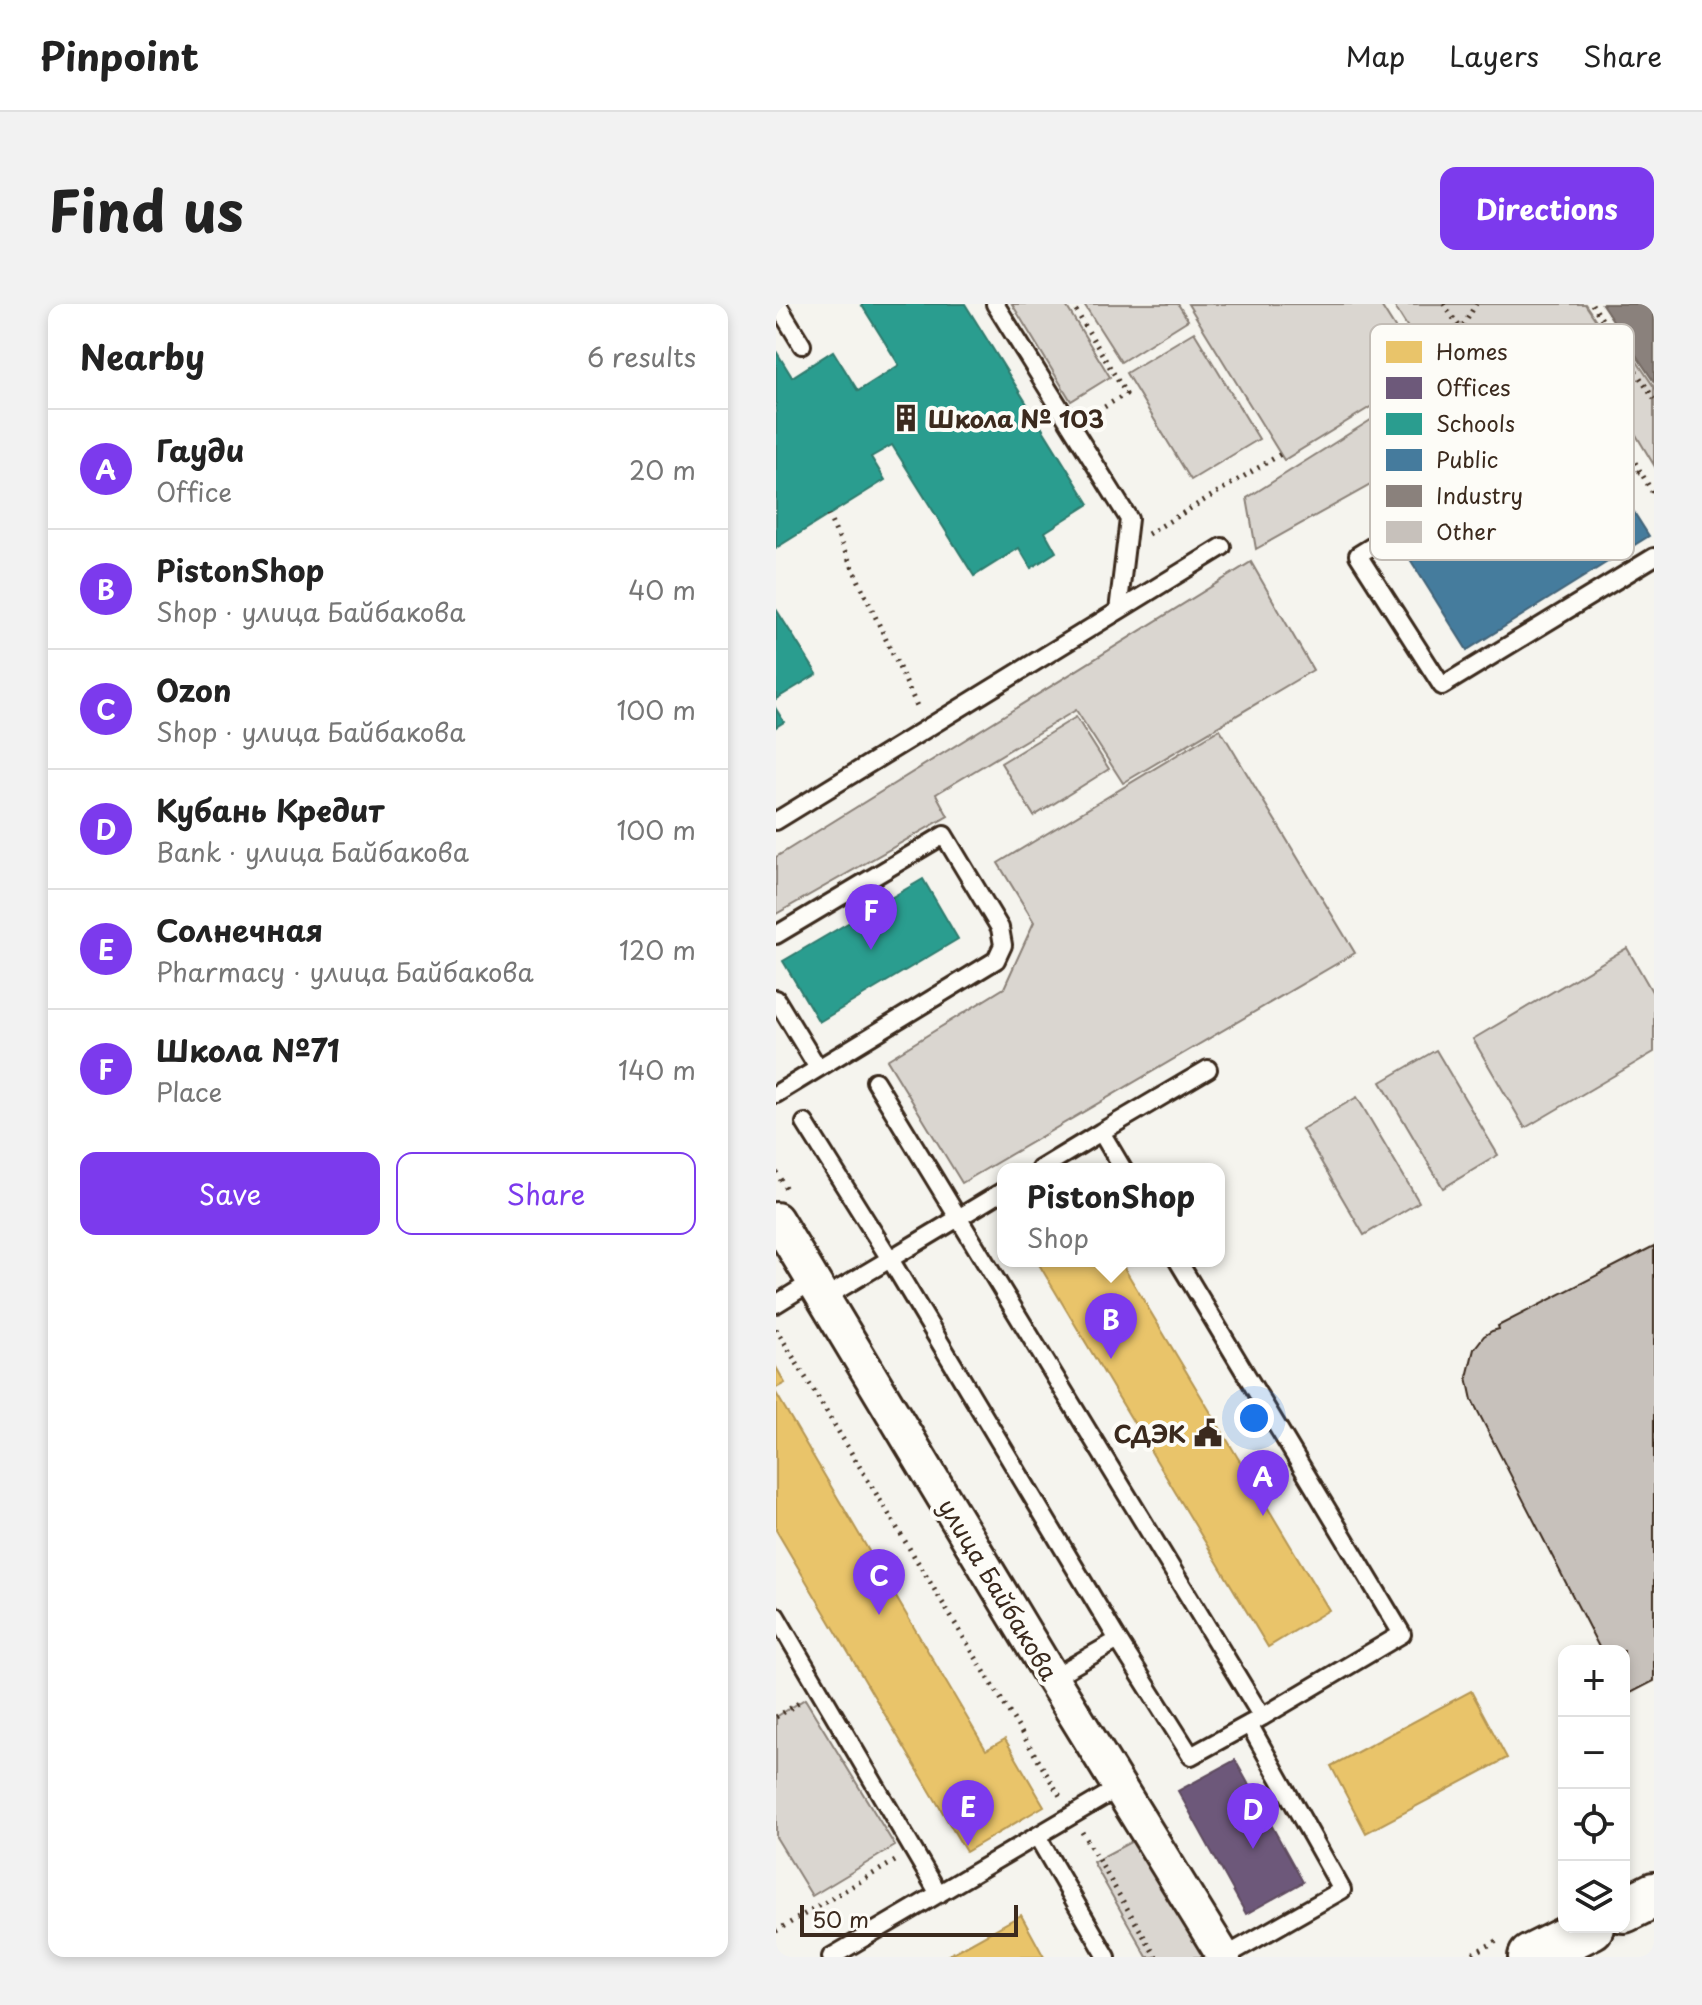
<!DOCTYPE html>
<html lang="en">
<head>
<meta charset="utf-8">
<style>
	:root { --surface:#fff; --page:#f2f2f2; --text:#222; --muted:#767676; --line:#e0e0e0; --accent:#7c3aed }
	body { margin:0; font-family:"Playpen Sans",sans-serif; background:var(--page); color:var(--text) }
	.controls { position:absolute; right:24px; bottom:24px; display:grid; overflow:hidden; border-radius:16px; box-shadow:0 4px 12px #0003 }
	.controls button { width:72px; height:72px; display:grid; place-items:center; padding:0; border:0; border-bottom:2px solid var(--line); background:var(--surface); color:var(--text); font:40px sans-serif }
	.scale { position:absolute; left:24px; bottom:20px; width:218px; box-sizing:border-box; padding-left:8px; border:4px solid #3b2a1e; border-top:0; font-size:22px; line-height:28px; white-space:nowrap; color:#3b2a1e; -webkit-text-stroke:6px #fdfcf7; paint-order:stroke }
	.you { position:absolute; left:478px; top:1114px; width:28px; height:28px; margin:-20px; border:6px solid #fff; border-radius:50%; background:#1a73e8; box-shadow:0 0 0 12px #1a73e833 }
	.badge { display:grid; place-items:center; width:52px; height:52px; border-radius:50%; background:var(--accent); color:#fff; font-size:26px; font-weight:700 }
	.pin { position:absolute; translate:-50% -66px; filter:drop-shadow(0 2px 4px #0008) }
	.pin::after { content:''; position:absolute; top:42px; width:28px; height:24px; background:inherit; clip-path:polygon(0 0,100% 0,50% 100%) }
	.popup { position:absolute; left:221px; top:859px; width:228px; height:104px; box-sizing:border-box; display:grid; place-content:center; border-radius:16px; background:var(--surface); filter:drop-shadow(0 2px 6px #0005); font-size:26px; white-space:nowrap; color:var(--muted) }
	.popup b { font-size:30px; color:var(--text) }
	.popup::after { content:''; position:absolute; left:50%; top:100%; margin-left:-16px; border:16px solid transparent; border-top-color:var(--surface) }
	.list { margin:0; padding:0; list-style:none }
	h2 { display:flex; justify-content:space-between; align-items:center; height:104px; margin:0; padding:0 32px; font-size:34px }
	h2 small { font-size:26px; font-weight:400; color:var(--muted) }
	.list li { display:grid; grid-template-columns:52px 1fr auto; gap:24px; align-items:center; box-sizing:border-box; height:120px; padding:0 32px; border-top:2px solid var(--line) }
	.list b { display:block; font-size:30px; white-space:nowrap }
	.list p { margin:0; font-size:26px; white-space:nowrap; color:var(--muted) }
	.list em { font-size:26px; font-style:normal; color:var(--muted) }
	.actions { display:flex; gap:16px; padding:24px 32px }
	.actions a { flex:1; padding:18px 0; border:2px solid var(--accent); border-radius:16px; text-align:center; font-size:28px; color:var(--accent) }
	.actions .main { background:var(--accent); color:#fff }
	.icon { flex:none; width:44px; height:44px; fill:none; stroke:currentColor; stroke-width:2; stroke-linecap:round; stroke-linejoin:round }
	.map { position:relative; flex:none; width:878px; height:1653px; overflow:hidden; border-radius:16px }
	header { display:flex; align-items:center; gap:48px; box-sizing:border-box; height:112px; padding:0 40px; background:var(--surface); border-bottom:2px solid var(--line) }
	header strong { font-size:38px }
	nav { display:flex; gap:44px; margin-inline-start:auto; font-size:28px }
	.intro { display:flex; align-items:center; justify-content:space-between; box-sizing:border-box; height:192px; padding:0 48px }
	h1 { margin:0; font-size:56px }
	.button { padding:20px 36px; border-radius:16px; background:var(--accent); color:#fff; font-size:28px; font-weight:700 }
	main { display:flex; gap:48px; padding:0 48px }
	aside { flex:1; background:var(--surface); border-radius:16px; box-shadow:0 4px 12px #0003 }
	.map>svg:first-child { display:block }
	.green { fill:#dad6d0; stroke:#8a8077; stroke-width:2 }
	.homes { fill:#e9c46a; stroke:#b59653; stroke-width:2 }
	.offices { fill:#6d597a; stroke:#5e4b5e; stroke-width:2 }
	.schools { fill:#2a9d8f; stroke:#2f7a6d; stroke-width:2 }
	.public { fill:#457b9d; stroke:#426377; stroke-width:2 }
	.industry { fill:#8a817c; stroke:#726760; stroke-width:2 }
	.building { fill:#c7c1bb; stroke:#3b2a1e; stroke-width:2 }
	.lines { fill:none; stroke-linecap:round; stroke-linejoin:round }
	.service-casing { stroke:#3b2a1e; stroke-width:22 }
	.minor-casing { stroke:#3b2a1e; stroke-width:38 }
	.secondary-casing { stroke:#3b2a1e; stroke-width:50 }
	.path { stroke:#3b2a1e; stroke-width:5; stroke-dasharray:2 6; stroke-linecap:butt }
	.service { stroke:#fdfcf7; stroke-width:16 }
	.minor { stroke:#fdfcf7; stroke-width:32 }
	.secondary { stroke:#fdfcf7; stroke-width:44 }
	.labels { text-anchor:middle; dominant-baseline:central; stroke-width:8; stroke-linejoin:round; paint-order:stroke }
	.poi-label { font-size:24px; font-weight:bold; fill:#3b2a1e; stroke:#fdfcf7; text-anchor:start }
	.street-label { font-size:24px; fill:#3b2a1e; stroke:#fdfcf7 }
	.key { fill:#fdfcf7; stroke:#c3bdb6; stroke-width:2 }
	.key-label { font-size:22px; fill:#3b2a1e }
</style>
</head>
<body>
<header>
<strong>Pinpoint</strong>
<nav><a>Map</a><a>Layers</a><a>Share</a></nav>
</header>
<div class="intro"><h1>Find us</h1><a class="button">Directions</a></div>
<main>
<aside>
<h2>Nearby<small>6 results</small></h2>
<ul class="list">
<li><span class="badge">A</span><div><b>Гауди</b><p>Office</p></div><em>20 m</em></li>
<li><span class="badge">B</span><div><b>PistonShop</b><p>Shop · улица Байбакова</p></div><em>40 m</em></li>
<li><span class="badge">C</span><div><b>Ozon</b><p>Shop · улица Байбакова</p></div><em>100 m</em></li>
<li><span class="badge">D</span><div><b>Кубань Кредит</b><p>Bank · улица Байбакова</p></div><em>100 m</em></li>
<li><span class="badge">E</span><div><b>Солнечная</b><p>Pharmacy · улица Байбакова</p></div><em>120 m</em></li>
<li><span class="badge">F</span><div><b>Школа №71</b><p>Place</p></div><em>140 m</em></li>
</ul>
<div class="actions"><a class="main">Save</a><a>Share</a></div>
</aside>
<div class="map">
<svg width="878" height="1653" viewBox="0 0 878 1653">
	<rect width="100%" height="100%" fill="#f5f4ee"/>
	<filter id="ink" filterUnits="userSpaceOnUse"><feTurbulence type="fractalNoise" baseFrequency=".0125" numOctaves="2"/><feDisplacementMap in="SourceGraphic" scale="16" xChannelSelector="R" yChannelSelector="G"/><feConvolveMatrix kernelMatrix="1 2 1 2 8 2 1 2 1" color-interpolation-filters="sRGB"/></filter>
	<g filter="url(#ink)">
		<path class="green" d="M236,0H289L334,73L295,97Z
			M308,0H402L412,16L345,58Z
			M412,0H604L648,70L508,156Z
			M617,0H809L836,40L846,35L878,83V161L807,42L603,163L596,180L480,245L471,194L663,73Z
			M418,28L483,135L415,176L350,69Z
			M475,258L537,366L347,479L300,406L160,490L172,512L0,610V553Z
			M300,413L333,465L258,512L225,459Z
			M444,425L579,649L186,879L111,756L228,684L258,618L222,559Z
			M851,644L878,691V748L749,824L697,735Z
			M660,746L722,851L667,884L605,778Z
			M581,793L643,898L588,931L526,825Z
			M29,1395L119,1542L36,1592L0,1533V1413Z
			M362,1534L436,1653H371L317,1558Z"/>
		<path class="homes" d="M261,957H344L553,1306L492,1343Z
			M0,1063L9,1079L0,1084Z
			M0,1089L210,1446L229,1435L268,1502L190,1548L0,1226Z
			M695,1387L731,1454L590,1529L555,1462Z
			M245,1611L268,1653H169L184,1645Z"/>
		<path class="offices" d="M459,1456L527,1578L470,1610L402,1487Z"/>
		<path class="schools" d="M85,0H189L313,200L269,228L280,248L255,264L243,244L198,272L116,141L95,153L109,176L0,244V47L16,73L57,47L82,87L123,61Z
			M0,305L41,370L0,395Z
			M0,405L8,418L0,423Z
			M147,575L182,635L43,718L7,657Z"/>
		<path class="public" d="M809,131L873,232L691,346L627,244Z"/>
		<path class="industry" d="M826,0H878V78Z"/>
		<path class="building" d="M878,942V1377L849,1392L848,1347H825L696,1096L691,1073L698,1045L708,1032L716,1027L723,1025L722,1022Z"/>
		<g class="lines">
			<defs>
				<path id="service" d="M1,0L26,41
					M825,100L582,251L666,382L878,253
					M342,307L446,243
					M0,517L342,307L353,215L219,0
					M0,631L168,531L224,624L227,641L220,656L0,790
					M0,695L42,764
					M99,777L486,1413
					M29,819L114,955L48,994
					M325,828L432,765
					M264,865L325,828L347,865
					M227,887L114,955L342,1336L415,1452L486,1413L626,1330L402,957
					M0,1000L37,977
					M0,1312L163,1590
					M276,1374L342,1336
					M261,1532L331,1653
					M55,1653L344,1483
					M448,1653L566,1586L473,1420"/>
				<path id="minor" d="M0,915L276,1374L448,1653"/>
				<path id="secondary" d="M848,1606L878,1591
					M755,1653L815,1623"/>
			</defs>
			<use href="#service" class="service-casing"/>
			<use href="#minor" class="minor-casing"/>
			<use href="#secondary" class="secondary-casing"/>
			<path class="path" d="M296,0L350,90L313,112
				M668,0C688,33 719,64 751,85L799,57L815,84
				M816,0L878,95
				M835,117L878,191
				M841,181L864,167
				M648,184L661,101L676,45L686,24L700,0
				M52,211L141,402L137,405
				M372,230L505,150
				M0,868L12,888
				M0,1025L284,1492
				M0,1413L26,1397
				M306,1528L380,1653
				M0,1627L119,1557
				M690,1653L723,1636"/>
			<use href="#service" class="service"/>
			<use href="#minor" class="minor"/>
			<use href="#secondary" class="secondary"/>
		</g>
	</g>
	<defs>
		<symbol id="building-bare" viewBox="-9 -9 18 18"><path d="M-4-6H4V6H1V3H-1V6H-4ZM-2.5-4.3h1.7v1.8h-1.7ZM.8-4.3h1.7v1.8H.8ZM-2.5-1h1.7V.8h-1.7ZM.8-1h1.7V.8H.8Z" fill="#3b2a1e" stroke="#fdfcf7" stroke-width="2.5" paint-order="stroke"/></symbol>
		<symbol id="civic-bare" viewBox="-9 -9 18 18"><path d="M-.6-6.5H3V-4.5H.6V-3L4-1V1h2V6H-6V1h2V-1L-.6-3ZM-1.2 2.5V6h2.4V2.5Z" fill="#3b2a1e" stroke="#fdfcf7" stroke-width="2.5" paint-order="stroke"/></symbol>
	</defs>
	<g fill-rule="evenodd">
		<use href="#building-bare" x="110" y="94" width="40" height="40"/>
		<use href="#civic-bare" x="412" y="1109" width="40" height="40"/>
	</g>
	<g class="labels">
		<g class="poi-label">
			<text x="152" y="114">Школа № 103</text>
			<text x="410" y="1129" text-anchor="end">СДЭК</text>
		</g>
		<g class="street-label">
			<text transform="translate(223 1285) rotate(59)">улица Байбакова</text>
		</g>
	</g>
	<rect x="594" y="20" width="264" height="236" rx="12" class="key"/>
	<rect x="610" y="37" width="36" height="22" fill="#e9c46a"/>
	<rect x="610" y="73" width="36" height="22" fill="#6d597a"/>
	<rect x="610" y="109" width="36" height="22" fill="#2a9d8f"/>
	<rect x="610" y="145" width="36" height="22" fill="#457b9d"/>
	<rect x="610" y="181" width="36" height="22" fill="#8a817c"/>
	<rect x="610" y="217" width="36" height="22" fill="#c7c1bb"/>
	<g class="key-label">
		<text x="660" y="56">Homes</text>
		<text x="660" y="92">Offices</text>
		<text x="660" y="128">Schools</text>
		<text x="660" y="164">Public</text>
		<text x="660" y="200">Industry</text>
		<text x="660" y="236">Other</text>
	</g>
</svg>
<div class="controls">
<button>+</button>
<button>−</button>
<button><svg class="icon" aria-label="locate" viewBox="0 0 24 24"><circle cx="12" cy="12" r="6"/><path d="M12 2v4M12 18v4M2 12h4M18 12h4"/></svg></button>
<button><svg class="icon" aria-label="layers" viewBox="0 0 24 24"><path d="M12 4l9 5-9 5-9-5zM3 14l9 5 9-5"/></svg></button>
</div>
<div class="scale">50 m</div>
<div class="you"></div>
<div class="pin badge" style="left:487px;top:1212px">A</div>
<div class="pin badge" style="left:335px;top:1055px">B</div>
<div class="popup"><b>PistonShop</b>Shop</div>
<div class="pin badge" style="left:103px;top:1311px">C</div>
<div class="pin badge" style="left:477px;top:1545px">D</div>
<div class="pin badge" style="left:192px;top:1542px">E</div>
<div class="pin badge" style="left:95px;top:646px">F</div>
</div>
</main>
</body>
</html>
